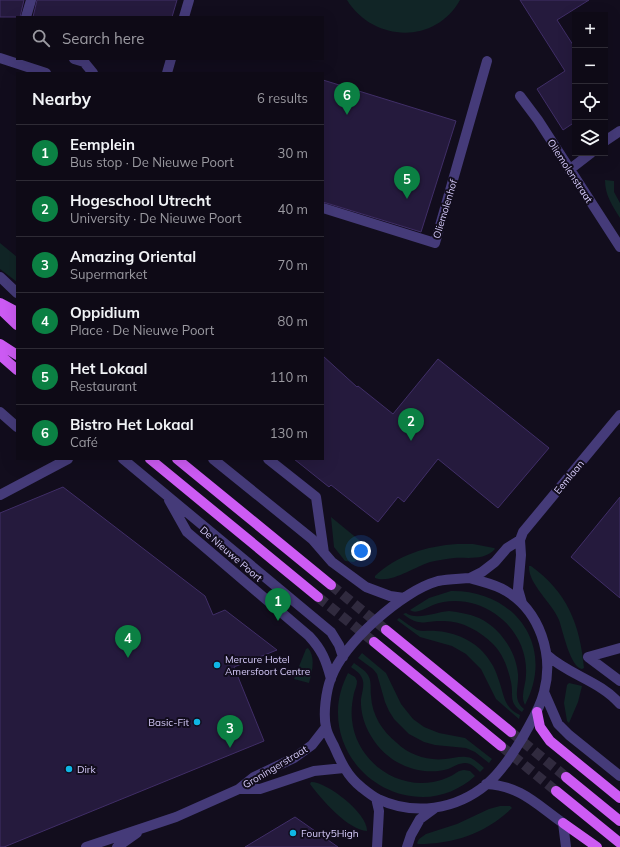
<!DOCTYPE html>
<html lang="en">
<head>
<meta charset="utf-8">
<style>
	:root { --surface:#0e0a16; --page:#17131f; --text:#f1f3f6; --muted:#9b9aa1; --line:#2e2b35; --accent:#0b8043 }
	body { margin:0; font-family:Mulish,sans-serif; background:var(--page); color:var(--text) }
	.controls { position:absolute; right:12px; top:12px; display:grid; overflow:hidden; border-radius:0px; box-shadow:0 4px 16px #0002 }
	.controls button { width:36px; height:36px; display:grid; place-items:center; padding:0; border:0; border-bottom:1px solid var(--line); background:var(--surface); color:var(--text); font:20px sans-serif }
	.you { position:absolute; left:361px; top:551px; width:14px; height:14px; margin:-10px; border:3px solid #fff; border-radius:50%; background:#1a73e8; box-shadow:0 0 0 6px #1a73e833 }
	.badge { display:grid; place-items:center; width:26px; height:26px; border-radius:50%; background:var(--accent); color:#fff; font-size:13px; font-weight:700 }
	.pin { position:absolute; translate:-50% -33px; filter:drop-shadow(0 1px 2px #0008) }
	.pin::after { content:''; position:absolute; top:21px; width:14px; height:12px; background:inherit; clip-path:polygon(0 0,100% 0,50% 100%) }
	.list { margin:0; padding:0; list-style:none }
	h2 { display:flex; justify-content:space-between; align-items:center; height:52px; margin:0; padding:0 16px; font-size:17px }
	h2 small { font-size:13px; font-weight:400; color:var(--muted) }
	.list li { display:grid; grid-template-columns:26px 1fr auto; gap:12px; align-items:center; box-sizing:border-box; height:56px; padding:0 16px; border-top:1px solid var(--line) }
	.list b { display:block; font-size:15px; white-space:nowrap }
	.list p { margin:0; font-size:13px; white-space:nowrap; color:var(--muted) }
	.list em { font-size:13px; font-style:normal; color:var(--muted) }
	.icon { flex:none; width:22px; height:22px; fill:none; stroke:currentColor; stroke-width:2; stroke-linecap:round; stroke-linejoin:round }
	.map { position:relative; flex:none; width:620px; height:847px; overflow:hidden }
	.search { position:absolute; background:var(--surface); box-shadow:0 4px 16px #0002; left:16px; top:16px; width:308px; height:44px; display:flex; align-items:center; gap:10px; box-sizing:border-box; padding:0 14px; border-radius:0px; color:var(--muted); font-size:15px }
	.panel { position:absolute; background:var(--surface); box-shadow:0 4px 16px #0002; left:16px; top:72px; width:308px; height:388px; border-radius:0px }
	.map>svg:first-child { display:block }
	.green { fill:#112526 }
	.building { fill:#251a3d; stroke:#402e67 }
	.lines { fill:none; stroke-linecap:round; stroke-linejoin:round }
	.major-tunnel { stroke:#302a3e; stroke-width:10; stroke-dasharray:10 5; stroke-linecap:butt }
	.minor { stroke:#453b79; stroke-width:10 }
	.major { stroke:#cd5bf4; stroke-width:10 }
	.poi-dot { fill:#0fb6e5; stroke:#120d1d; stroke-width:1.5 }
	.labels { text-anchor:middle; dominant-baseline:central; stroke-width:4; stroke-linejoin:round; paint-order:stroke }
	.street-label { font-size:10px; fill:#d7ccfc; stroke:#120d1d }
	.poi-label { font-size:10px; fill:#d7ccfc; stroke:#120d1d; text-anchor:start }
</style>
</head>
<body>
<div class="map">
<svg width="620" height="847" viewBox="0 0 620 847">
	<rect width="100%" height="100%" fill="#120d1d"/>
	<path class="green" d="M347,0H460C435,45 373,42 347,0Z
		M605,180L614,181V192L620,203V218C612,205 605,195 605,180Z
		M0,243L17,257V282L0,269Z
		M331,517L370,549L354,562L345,561L334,547Z
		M457,544H473L494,548L495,549C484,561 468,557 454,558C446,559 438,560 430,562C414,567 391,584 375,578V576C397,555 427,546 457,544Z
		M529,566H531C567,592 580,624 584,668L582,669C570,667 563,631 559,620C552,603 528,584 529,566Z
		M451,591C515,590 556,646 525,705C520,695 526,685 526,675C528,642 506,614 475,604C462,600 445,600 433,605C428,607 423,610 419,611C415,612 413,612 410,610L429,598Z
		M449,611C459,612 469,614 479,618C500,628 516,651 518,674C519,688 512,699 524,709L522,712C508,702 514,696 511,682C508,668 503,654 493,644C480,631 462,621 444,621C424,620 421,628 403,614L406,613C416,621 436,612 449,611Z
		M399,618C405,622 411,627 417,630C423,632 429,630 436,631C452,632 468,638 480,649C488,657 495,667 498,678C504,693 503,708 520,715L519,719L496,699L481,669L466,654L452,646L420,637L397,620Z
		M308,648C316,657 312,672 309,683L294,679L306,649Z
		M362,653L386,673L401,704L413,719L424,727L439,733L465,738L492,759L489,763L475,752L466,748L435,745L424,742L409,734L394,719L389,711L385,702L377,674L373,669L358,658Z
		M354,663C359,667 365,670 368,675C372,681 370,689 371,696C372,715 382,731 397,743C409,755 428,761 445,759C452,759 459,756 466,757C473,757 479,764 484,768L480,772C476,768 471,763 465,763C459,763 453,767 448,769C428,775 403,769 387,755C371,741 360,720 361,699C362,692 365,684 362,678C360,673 355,670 351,667Z
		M348,673L355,677L357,681C357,686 355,689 354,693C352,702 351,711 352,720C356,760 395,789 433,782C439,781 445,779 451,776C455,774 459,770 464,770L470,771L475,776C461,789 442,797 423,797C376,797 337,758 338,711C338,698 342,685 348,673Z
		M569,683L582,686L578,702L569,723L567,721L564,703L567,685Z
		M311,782C328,782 368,814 367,831C348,830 321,799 310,784Z
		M500,806H510L512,808C486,833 454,844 418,844L417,843L419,839L426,834L457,824L489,809Z"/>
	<path class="building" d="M0,0H24L20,17H0Z
		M37,0H177L172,17H33Z
		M520,0H589L557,20L575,48V122L563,130L537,89L565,71Z
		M323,80L456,121L421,232L323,202Z
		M323,356L357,387L358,386L393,414L438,359L549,448L498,508L438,459L404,502L398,497L378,522L331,485L329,487L294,459H323Z
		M63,487L205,596L213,615L225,610L277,650L234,667L264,741L4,847H0V513Z
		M620,497V598L571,557Z
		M295,817L338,847H245Z"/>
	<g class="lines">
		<path class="major-tunnel" d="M331,585L386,630
			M318,597L374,642
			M511,732L566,777
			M501,746L556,791"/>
		<path class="minor" d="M26,17L31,0
			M184,17L189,0
			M0,58L46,73
			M74,59L84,62L93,73
			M167,73L171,59
			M520,96L538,120L620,247
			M605,141L620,131
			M569,170L591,153
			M323,208L435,243L487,61
			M0,277L17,293
			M0,412L17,427
			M123,459L331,632L339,645L343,657
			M213,459L312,539L332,562L366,587L390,596L404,598
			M268,459L316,497L324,553
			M0,495L68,459
			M169,500L187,532L309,636C322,650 326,660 331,679
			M470,578C482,582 495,584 506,591C540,611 554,655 544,692C540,709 531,722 523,737C513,753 502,771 487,784C456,810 414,816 378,799C372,796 366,791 361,787C347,776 341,762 334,746C331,740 327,734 326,727C323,714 326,691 331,678C344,643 402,591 438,581C448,579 459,579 470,578Z
			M470,578L482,572L495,562L507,548L520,540
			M522,603L518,589L521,555L520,540L523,532L620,415
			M547,655C569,675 600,681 620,704
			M588,657L620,681
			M588,657L620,648
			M544,692L558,724L569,735L620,776
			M486,784C521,786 536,804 563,823L566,847
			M239,789H260L314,771L344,768
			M376,798L379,811L377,847
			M86,847L176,817L239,789L254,777L294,758L312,745L326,727
			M117,847L137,833
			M407,847L411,835L420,819L435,808"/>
		<path class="major" d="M0,303L17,312
			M0,309L17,325
			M0,344L17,355
			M0,355L17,370
			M150,459L318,597
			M177,459L331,585
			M386,630L511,732
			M374,642L501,746
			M537,712L540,727L550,741L620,798
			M566,777L620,821
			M556,791L620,843
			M563,823L597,847"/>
	</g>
	<g class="poi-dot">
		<circle cx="217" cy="665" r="4"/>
		<circle cx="197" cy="722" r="4"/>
		<circle cx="69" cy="769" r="4"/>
		<circle cx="293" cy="833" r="4"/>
	</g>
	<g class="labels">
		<g class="street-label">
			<text transform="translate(570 171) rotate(57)">Oliemolenstraat</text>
			<text transform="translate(445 209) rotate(-73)">Oliemolenhof</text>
			<text transform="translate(569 477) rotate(-50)">Eemlaan</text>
			<text transform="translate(231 554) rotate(41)">De Nieuwe Poort</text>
			<text transform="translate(275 767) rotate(-31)">Groningerstraat</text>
		</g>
		<g class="poi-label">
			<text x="225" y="659">Mercure Hotel<tspan x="225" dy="12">Amersfoort Centre</tspan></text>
			<text x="189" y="722" text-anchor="end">Basic-Fit</text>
			<text x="77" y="769">Dirk</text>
			<text x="301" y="833">Fourty5High</text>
		</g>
	</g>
</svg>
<div class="controls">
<button>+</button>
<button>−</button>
<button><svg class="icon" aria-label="locate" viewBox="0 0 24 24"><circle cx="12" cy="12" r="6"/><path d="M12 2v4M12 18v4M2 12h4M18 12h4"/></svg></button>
<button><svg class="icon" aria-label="layers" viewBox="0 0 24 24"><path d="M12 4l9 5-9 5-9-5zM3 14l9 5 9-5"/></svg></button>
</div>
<div class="you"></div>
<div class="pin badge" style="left:278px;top:621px">1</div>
<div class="pin badge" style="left:411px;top:441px">2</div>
<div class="pin badge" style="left:230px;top:748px">3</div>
<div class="pin badge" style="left:128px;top:658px">4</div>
<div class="pin badge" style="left:407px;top:199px">5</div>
<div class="pin badge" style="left:347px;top:115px">6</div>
<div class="search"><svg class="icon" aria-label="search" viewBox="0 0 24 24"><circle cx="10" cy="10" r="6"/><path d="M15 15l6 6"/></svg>Search here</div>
<section class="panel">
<h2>Nearby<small>6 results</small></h2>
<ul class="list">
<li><span class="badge">1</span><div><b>Eemplein</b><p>Bus stop · De Nieuwe Poort</p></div><em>30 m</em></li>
<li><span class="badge">2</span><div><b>Hogeschool Utrecht</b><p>University · De Nieuwe Poort</p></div><em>40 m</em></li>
<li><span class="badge">3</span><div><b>Amazing Oriental</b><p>Supermarket</p></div><em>70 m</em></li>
<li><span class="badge">4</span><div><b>Oppidium</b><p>Place · De Nieuwe Poort</p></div><em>80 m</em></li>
<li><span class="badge">5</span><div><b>Het Lokaal</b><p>Restaurant</p></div><em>110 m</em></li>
<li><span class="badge">6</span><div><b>Bistro Het Lokaal</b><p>Café</p></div><em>130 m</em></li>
</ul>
</section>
</div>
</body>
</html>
